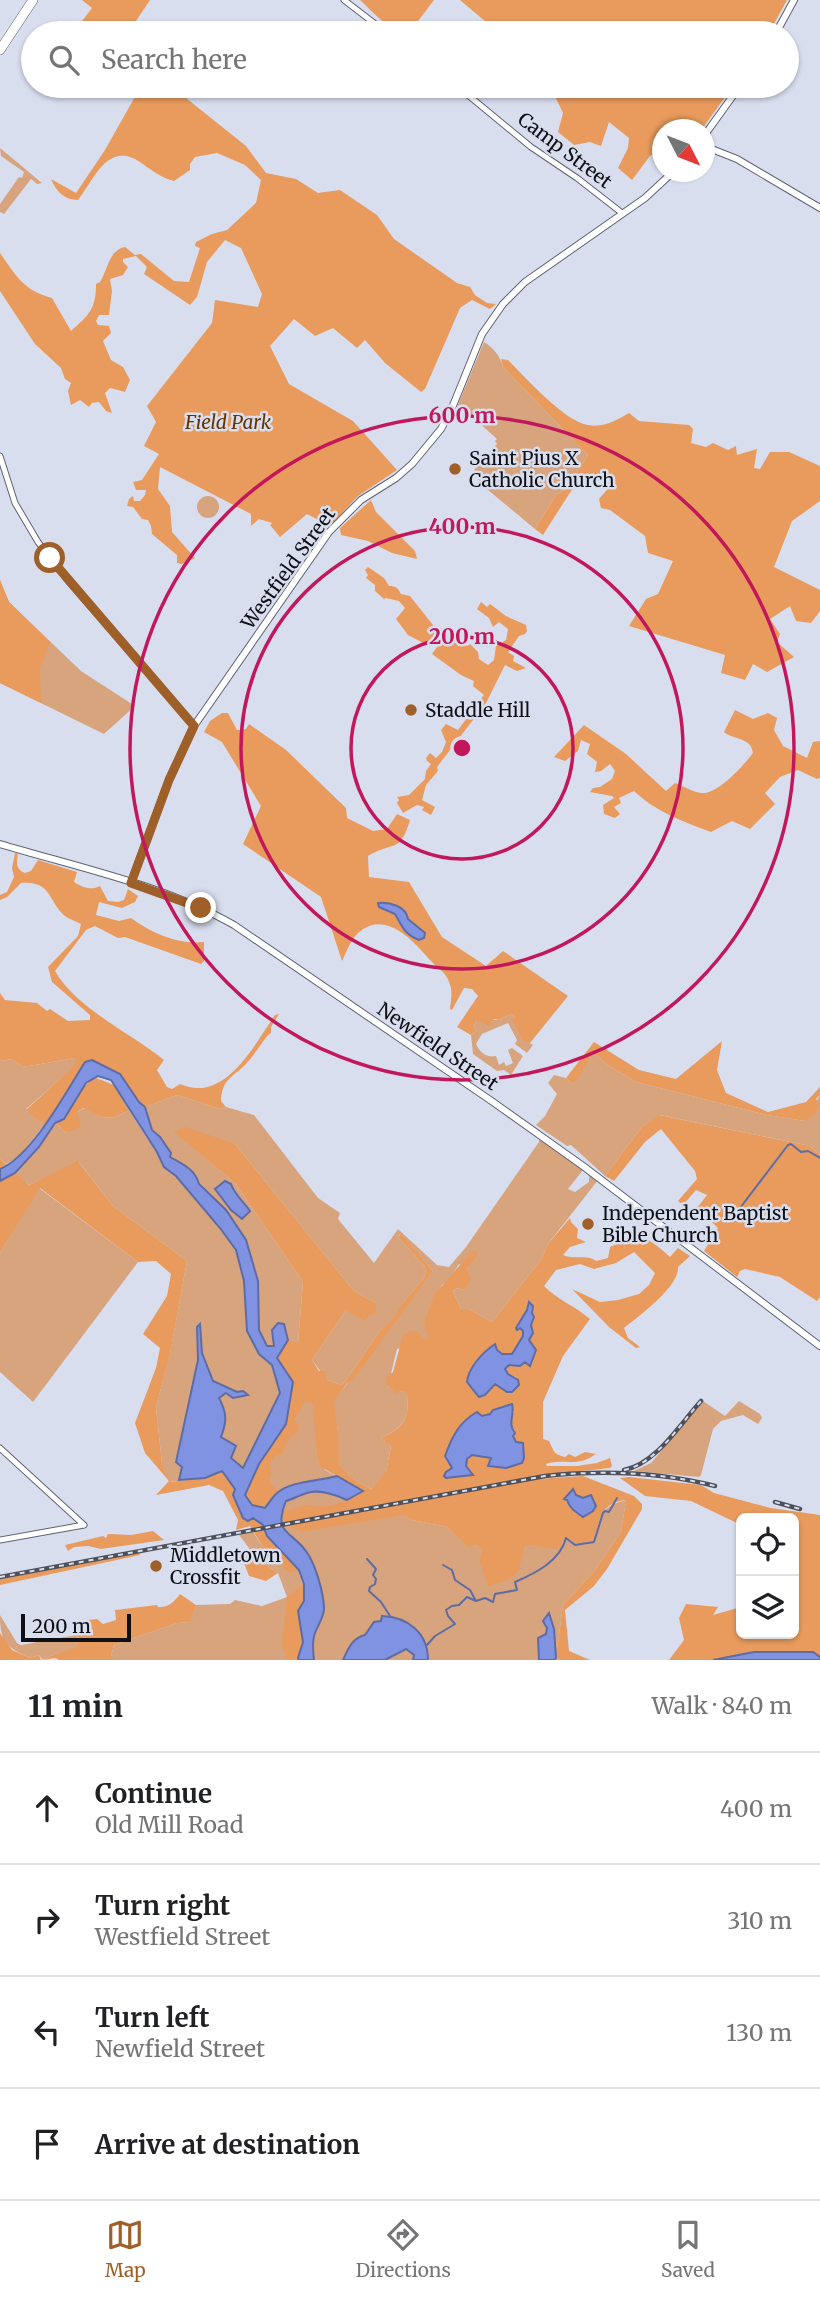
<!DOCTYPE html>
<html lang="en">
<head>
<meta charset="utf-8">
<style>
	:root { --surface:#fff; --page:#f2f2f2; --text:#202124; --muted:#757577; --line:#e0e0e0; --accent:#9f5f28 }
	body { margin:0; font-family:Merriweather,serif; background:var(--page); color:var(--text) }
	.controls { position:absolute; right:21px; bottom:21px; display:grid; overflow:hidden; border-radius:10px; box-shadow:0 2px 5px #0004 }
	.controls button { width:63px; height:63px; display:grid; place-items:center; padding:0; border:0; border-bottom:2px solid var(--line); background:var(--surface); color:var(--text); font:35px sans-serif }
	.compass { position:absolute; left:652px; top:119px; width:63px; height:63px; border-radius:50%; background:var(--surface); box-shadow:0 2px 5px #0004; rotate:132deg }
	.scale { position:absolute; left:21px; bottom:18px; width:110px; box-sizing:border-box; padding-left:7px; border:4px solid #0e1015; border-top:0; font-size:19px; line-height:24px; white-space:nowrap; color:#0e1015; -webkit-text-stroke:5px #d9deef; paint-order:stroke }
	.stop { position:absolute; width:21px; height:21px; margin:-16px; border:5px solid #9f5f28; border-radius:50%; background:#fff }
	.stop.end { background:#9f5f28; border-color:#fff; box-shadow:0 2px 7px #0008 }
	.list { margin:0; padding:0; list-style:none }
	h2 { display:flex; justify-content:space-between; align-items:center; height:91px; margin:0; padding:0 28px; font-size:30px }
	h2 small { font-size:23px; font-weight:400; color:var(--muted) }
	.list li { display:grid; grid-template-columns:46px 1fr auto; gap:21px; align-items:center; box-sizing:border-box; height:112px; padding:0 28px; border-top:2px solid var(--line) }
	.list b { display:block; font-size:26px; white-space:nowrap }
	.list p { margin:0; font-size:23px; white-space:nowrap; color:var(--muted) }
	.list em { font-size:23px; font-style:normal; color:var(--muted) }
	.icon { flex:none; width:38px; height:38px; fill:none; stroke:currentColor; stroke-width:2; stroke-linecap:round; stroke-linejoin:round }
	.map { position:relative; flex:none; width:820px; height:1660px; overflow:hidden }
	.search { position:absolute; background:var(--surface); box-shadow:0 2px 5px #0004; left:21px; right:21px; top:21px; height:77px; display:flex; align-items:center; gap:18px; box-sizing:border-box; padding:0 24px; border-radius:38px; color:var(--muted); font-size:26px }
	.sheet { height:539px; background:var(--surface) }
	nav { display:flex; justify-content:space-around; align-items:center; box-sizing:border-box; height:98px; border-top:2px solid var(--line); background:var(--surface); font-size:19px; color:var(--muted) }
	nav a { display:grid; justify-items:center; gap:4px }
	nav .on { color:var(--accent) }
	.map>svg:first-child { display:block }
	.green { fill:#d7a47e }
	.forest { fill:#e89b5d; fill-rule:evenodd }
	.water { fill:#8093e3; stroke:#5e6ca5; stroke-width:2 }
	.lines { fill:none; stroke-linecap:round; stroke-linejoin:round }
	.stream { stroke:#5e6ca5; stroke-width:2 }
	.tertiary-casing { stroke:#5f6372; stroke-width:7 }
	.secondary-casing { stroke:#5f6372; stroke-width:8 }
	.trunk-casing { stroke:#5f6372; stroke-width:10 }
	.tertiary { stroke:#fff; stroke-width:5 }
	.secondary { stroke:#fff; stroke-width:6 }
	.trunk { stroke:#fff; stroke-width:9 }
	.rail-casing { stroke:#4d5059; stroke-width:4.5 }
	.rail { stroke:#d9deef; stroke-width:2; stroke-dasharray:5; stroke-linecap:butt }
	.route { stroke:#9f5f28; stroke-width:9 }
	.ring { fill:none; stroke:#c2185b; stroke-width:3.5 }
	.poi-dot { fill:#9f5f28; stroke:#d9deef; stroke-width:2.5 }
	.labels { text-anchor:middle; dominant-baseline:central; stroke-width:5; stroke-linejoin:round; paint-order:stroke }
	.street-label { font-size:19px; fill:#0e1015; stroke:#d9deef }
	.park-label { font-size:19px; font-style:italic; fill:#643300; stroke:#d9deef }
	.poi-label { font-size:19px; fill:#0e1015; stroke:#d9deef; text-anchor:start }
	.centre { fill:#c2185b; stroke:#d9deef; stroke-width:3.5 }
	.ring-label { font-size:21px; text-anchor:middle; font-weight:bold; fill:#c2185b; stroke:#d9deef; stroke-width:5; stroke-linejoin:round; paint-order:stroke }
</style>
</head>
<body>
<div class="map">
<svg width="820" height="1660" viewBox="0 0 820 1660">
	<rect width="100%" height="100%" fill="#d9deef"/>
	<path class="green" d="M0,148L42,183L37,184L31,179L4,214L0,212V204L19,177L22,178L24,172L1,156Z
		M484,342C494,348 500,356 503,367L588,455L566,489L556,495L535,529L488,490L478,479L480,476L474,470L497,444L495,441L497,439L466,411L465,413L457,407Z
		M197 507a11 11 0 1 1 22 0a11 11 0 1 1-22 0Z
		M0,580L9,602L81,671L135,706L104,734L0,683Z
		M511,1014L515,1017L523,1039L533,1045L527,1053L515,1044L517,1040L508,1023L482,1034L476,1044C480,1053 487,1058 496,1056L499,1065L504,1062L506,1066L513,1063L508,1050L512,1048L523,1056L511,1075L504,1070L497,1071L473,1054L471,1035L476,1031L474,1026L477,1020H499Z
		M593,1052L608,1065L636,1082L767,1115L805,1121L820,1095V1155L810,1146L660,1115L642,1127L605,1176L571,1145L567,1146L536,1125L545,1116L557,1094L548,1083L554,1075L566,1078L571,1083Z
		M75,1058L76,1065L26,1109L44,1125L19,1157L6,1164L0,1159V1061L12,1059L23,1067Z
		M177,1095L220,1109L226,1107L254,1115L318,1198L340,1213L338,1219L374,1263L398,1229L437,1265L449,1267L466,1247L539,1142V1138L583,1170L568,1189L575,1192L589,1182V1175L598,1180L548,1244L541,1260L492,1322L469,1309H461L453,1291L457,1288L465,1290L470,1280L467,1268L459,1264L451,1277L441,1286L429,1337L425,1340L397,1349L388,1386L397,1393L402,1391L407,1395C410,1419 403,1427 381,1438L391,1445L386,1473L371,1489L355,1480L338,1466V1431L333,1402L433,1271L400,1234L398,1237L425,1267L426,1275C419,1285 395,1310 394,1319L382,1328L346,1380L341,1385L327,1380L312,1360L346,1310L376,1303L354,1291L235,1144L175,1132L236,1184L303,1282L298,1343L316,1391L317,1458L325,1470L412,1520L447,1527L468,1546L476,1545L484,1550L479,1559L521,1555L526,1546L568,1536L613,1504L626,1500L621,1532L595,1570L563,1605L556,1657L559,1660H107L111,1656L114,1645L177,1623L189,1622L196,1605L230,1604L235,1600L262,1606L287,1597L278,1573L258,1560L239,1535L253,1532L263,1547L233,1495L205,1478L169,1482L162,1464L156,1407L170,1353L187,1261L113,1206L79,1162L29,1185L15,1173L39,1147L56,1123L66,1133L77,1112L85,1108C103,1119 109,1122 129,1110L148,1140L152,1130L145,1107Z
		M39,1188L138,1262L33,1402L0,1372V1253Z
		M703,1401L725,1416L739,1401L760,1414L762,1418L758,1424L743,1415L721,1421L713,1429L701,1475L699,1477L634,1471L651,1463Z
		M0,1615L17,1643L21,1645L76,1635L79,1638L75,1649L55,1654L43,1660L39,1655L30,1658C6,1647 0,1642 0,1615Z"/>
	<path class="forest" d="M82,0H150L128,33H81L76,29L92,8Z
		M360,0H434L409,33C391,33 373,12 360,0Z
		M460,0H787L769,33H499Z
		M141,86H171L246,146L266,173L296,179L318,193L340,190L377,215L394,239L457,283L470,287L475,295L487,303L496,304L490,309L472,300L460,308L425,389L421,392L385,363L365,340L357,348L333,328L315,336L294,319L270,346L289,384L353,421L397,470L358,496L330,526L307,514L280,537L270,525L272,523L259,519L251,526V514L160,467L158,489L170,506L172,532L195,558L182,564L177,563V555L152,534L151,526L148,520L142,519L133,507L127,506L129,499L133,496L134,501H140L145,495L146,490H136L133,482L142,480L159,454L144,446L156,422L147,406L212,323L215,300L258,307L262,294L241,248L225,240L207,262L197,297L190,305L144,274L147,267L136,256L123,259V262L128,267L123,275L110,279L112,291L109,315H99L96,321L98,325L109,326L111,333L103,341L111,360L123,367L130,380L125,392L110,388L105,393L112,413L106,411L99,402L92,403L89,407L80,400L71,405L68,391L71,383L65,379L61,368L35,344L0,291V253C17,277 23,290 52,298L71,331C89,315 96,309 96,284L100,282C108,269 109,250 125,247L135,255L141,254L174,281L189,282L200,248L195,246L196,242L212,234L227,230L256,203L261,180L245,165L217,153L195,157L190,164V170L174,181C161,178 150,169 140,162C107,141 95,179 78,200C64,200 56,191 51,179L76,193L105,150Z
		M550,86H733L702,129L662,130V148L650,156L632,180L618,168L628,148L629,138L609,122L601,146L590,142L574,145L558,132L563,113Z
		M501,359L508,360C525,377 565,422 588,425C604,428 617,420 629,413L639,421L689,425L693,429L691,443L706,447L713,443L728,450L736,446L737,455L757,449L754,468L760,469L770,452H789L820,466V501L792,521L774,567L820,590V611L811,623L796,621L790,606L770,619L780,634L777,642L794,657L767,672L753,664L745,680L721,673L725,655L629,626L646,599L658,594L673,561L648,553L645,536L610,510L601,508L599,499L612,484L599,474L583,479L571,491L543,535L535,529L556,495L566,489L588,455L503,367Z
		M371,500L376,512L415,551L417,559L392,553L368,541L341,535L340,528Z
		M368,567L384,578L389,586C396,586 398,588 401,594L410,596L433,625L456,634L467,646L470,644L478,652L479,659L488,665L494,660L496,646L506,640L508,629L499,622L493,627L489,618L477,609L481,602L487,607L490,604L506,616L526,625L527,631L525,634L519,636L508,652L514,656L513,661L526,668L517,671L505,665L486,703L437,767L438,771L426,785L422,800L435,807L431,815L422,810L424,807L417,805L403,813L397,803L399,800L397,797L409,795L425,779L426,771L431,764L427,761L426,758L430,753L436,758L442,752L446,742L441,730L446,724L458,730L484,695L473,686L474,681L461,675L432,654L442,640L434,637L429,646L408,635L396,619L405,608L399,601L386,598L384,599L375,591V585L366,578L368,575L365,570Z
		M0,580L9,602L50,642L40,668L41,703L0,683Z
		M735,710L753,719L768,713L777,718L774,730L783,746L807,758L813,742L820,741V778L817,779L798,770L780,777L765,793L775,804L750,829L732,821L711,832C682,821 656,812 634,791L619,798L621,803L614,807L620,814L615,818L604,814L603,805L614,798L612,796L590,792L593,788L600,787L612,779L615,771L610,764L601,771L595,772L597,762L587,754L590,744L581,740L578,751L565,761L554,757L584,725L626,754L666,791L675,783C684,786 692,792 702,793C717,795 744,765 753,753C751,737 734,740 724,732Z
		M222,713H228L237,730L246,729L249,724L286,750L346,808L347,818L373,831L387,829L397,814L410,820C400,854 393,841 368,856L369,877L409,882L442,937L486,966L503,951L568,996L530,1043L523,1040L513,1021L515,1017L511,1014L499,1020L494,1019L489,1026L477,1020L474,1026L476,1031L471,1035L457,1027L478,996L472,989L464,988L452,1010L450,1009C451,999 453,991 449,982C446,972 438,969 431,961C416,944 389,912 363,929C351,937 348,949 342,961L321,897L243,844L261,806L222,742L204,732L210,721ZM378,903C389,902 399,906 407,913L408,919L425,933V937L419,940C405,934 402,926 395,914L379,907Z
		M15,853L18,854C16,864 16,869 25,873L31,871L38,860L77,872L74,882C82,887 91,891 100,886L108,901L118,902L124,900L128,889L138,896L135,902L122,908L99,902L96,915L119,921L131,918C152,933 178,945 204,942V961L201,964L125,937L118,938L95,926L86,930L55,971C77,1009 131,1033 164,1060L157,1070L167,1087L172,1089L180,1084C225,1104 254,1045 275,1015L279,1014L271,1027V1033L268,1035C261,1044 254,1055 246,1064C232,1078 222,1079 221,1101L226,1107L220,1109L177,1095L145,1107L139,1102L120,1074L92,1060L44,1125L26,1110L75,1065V1058L23,1067L12,1059L0,1061V993L5,1000L37,1003L47,1011L50,1009L68,1021L90,1020V1015L52,982L48,967L78,936L81,924C76,921 68,919 65,916C48,902 52,880 21,883L7,897L0,900V895L7,892L14,877L12,868Z
		M722,1041L717,1070L726,1093L768,1112L806,1102L820,1087V1095L816,1099L819,1105L816,1113L805,1121L767,1115L636,1082L608,1065L593,1052L577,1080L571,1083L566,1078L594,1042L639,1070L676,1079Z
		M96,1078L114,1085L129,1110C109,1122 103,1119 84,1108L77,1112L81,1127L66,1133L56,1123C77,1112 74,1088 96,1078Z
		M659,1115L810,1146L820,1155V1297L817,1301L780,1277L745,1269L740,1271L737,1277L704,1251L718,1228L697,1208L707,1195L696,1190L683,1205L678,1201L697,1179L695,1171L661,1129L645,1142L614,1181L605,1176L642,1127Z
		M186,1127L235,1144L354,1291L376,1303L375,1313L368,1316L365,1321L346,1310L312,1360L319,1371H325L327,1380L341,1385L346,1380L382,1328L393,1319C395,1310 419,1285 426,1275L425,1267L398,1237L401,1234L433,1271L353,1380L347,1383L334,1402L338,1431L339,1466L355,1480L371,1489L386,1472L391,1446L381,1438C403,1428 410,1419 407,1395L402,1391L397,1394L388,1386L386,1378L393,1372L403,1335L411,1331H417L425,1340L428,1337L424,1323L434,1295L472,1251H476L478,1254L467,1268L471,1280L465,1290L457,1288L453,1291L461,1309H469L492,1322L541,1260L548,1244L570,1218L571,1222L578,1229L577,1238L586,1242L570,1247L563,1255C575,1260 587,1254 596,1261L608,1258L610,1247C642,1233 644,1234 670,1257L678,1248L690,1256L678,1267C680,1286 638,1317 624,1328L628,1338L640,1347L636,1348L609,1327L572,1289L600,1302L618,1300L639,1294L649,1285L655,1273L634,1252L616,1263L594,1269L580,1264L556,1270L544,1286C558,1300 575,1306 590,1319L563,1356L543,1402V1439L549,1441C554,1451 553,1454 565,1457L569,1454L575,1457L585,1452L596,1454C577,1468 565,1458 546,1464L547,1466H577L597,1463L610,1458L612,1466L610,1468L535,1476V1479L583,1476L634,1496L642,1504V1509L607,1569L594,1586L565,1610L569,1651L590,1660H559L556,1657L563,1605L595,1570L621,1532L626,1500C600,1503 599,1520 593,1540L577,1543L568,1537L561,1539V1545L556,1549L540,1547L535,1545L526,1546C521,1555 522,1561 519,1569C513,1580 499,1583 488,1586L479,1559L483,1550L476,1545L468,1547L447,1527L412,1520L403,1515L301,1532L289,1526L281,1517V1512L306,1505L322,1507L340,1503L362,1491L321,1467L317,1458L313,1404L305,1402L294,1420L300,1426L299,1430L288,1440L282,1454L275,1456L270,1465L271,1473L269,1481L278,1492L265,1508L252,1505L245,1495L259,1464L286,1424L293,1382L277,1357L288,1340L298,1343L303,1282L236,1184L174,1132ZM528,1303C534,1322 529,1343 527,1363L525,1362L517,1366L509,1365L505,1369L508,1374L516,1377L519,1385L507,1392L495,1384L487,1390L486,1350L494,1345L502,1355L512,1354L523,1336V1331L520,1328C522,1318 527,1312 528,1303ZM514,1411C506,1428 517,1446 522,1463L506,1468L491,1461V1458L472,1455L467,1459L466,1466L472,1472L452,1469L450,1462L482,1416Z
		M0,1159L29,1185L78,1161L113,1206L187,1261L170,1354L156,1407L162,1464L170,1482L205,1478L222,1470L253,1518L265,1526L267,1536L299,1570L290,1573C273,1560 261,1544 250,1526L236,1530L238,1520L223,1491L209,1485L156,1495L169,1481L145,1453L135,1423L156,1368L160,1348L143,1334L167,1296L171,1274L156,1261L138,1262L40,1188L0,1253Z
		M629,1477L701,1485L714,1493L771,1508L820,1515V1657L813,1652H754L713,1660H669L684,1640L679,1618L686,1604L718,1607L713,1615L741,1607V1634H794V1518H741V1525L691,1501L645,1496L620,1478Z
		M153,1531L164,1540L101,1549L88,1546L74,1547L68,1551L65,1545L103,1536L106,1538L108,1534L131,1535Z
		M249,1549L258,1560L278,1573L266,1581L249,1576L240,1553Z
		M139,1552L140,1555L0,1585V1579Z
		M304,1584V1601L298,1611L303,1642L299,1660H288L282,1645L287,1597Z
		M180,1594L196,1605L190,1622L177,1623L114,1645L111,1656L113,1660H59L55,1658L43,1660L55,1654L75,1648L79,1639L76,1635L78,1621L97,1619L103,1624L116,1620L115,1610L157,1605L158,1607C168,1608 174,1602 180,1594Z
		M0,1633L12,1650L30,1658L39,1655L41,1660H0Z"/>
	<path class="water" d="M378,903C390,902 406,906 408,919L425,933L424,938L419,940C403,933 403,927 395,914L379,907Z
		M92,1060L120,1074L139,1102L145,1107L152,1130L160,1137L171,1153L170,1157C182,1164 195,1169 199,1184L226,1210L246,1240L258,1281L259,1330L267,1346H274L272,1330L278,1323L284,1324L288,1340L277,1358L293,1382L286,1424L259,1464L245,1495L252,1505L265,1508C268,1504 272,1498 276,1494C289,1481 319,1481 337,1476L363,1491L347,1500C336,1495 318,1489 307,1493C300,1495 293,1499 286,1501C272,1536 293,1530 308,1554C316,1567 323,1591 324,1607C325,1615 318,1625 315,1633C312,1641 313,1652 314,1660H299L298,1658L303,1642L298,1611L304,1601V1584L299,1570L267,1536L263,1525L253,1518L248,1521L243,1518L233,1495L235,1489L222,1471L205,1478L179,1480L182,1467L176,1462L198,1360L197,1327L200,1324L202,1353L213,1381L237,1392L243,1391L248,1395L233,1398L226,1393L219,1398C227,1413 227,1422 221,1437L236,1446L231,1458L243,1468L280,1393L272,1365L259,1354L247,1331L244,1281L236,1250L220,1228L176,1176L164,1167L157,1152L111,1080L98,1076L86,1083L64,1119L55,1123L39,1147L15,1173L0,1181V1169C32,1156 66,1092 85,1062Z
		M225,1181L231,1184C234,1194 244,1202 250,1211L242,1219L231,1210L215,1189Z
		M529,1302L533,1306L532,1313L534,1317L531,1325L533,1333L529,1340L536,1350L530,1366L525,1362L520,1366L509,1365L505,1369L508,1374L518,1380L519,1385L512,1392H507L495,1384L485,1395L479,1397L467,1382C468,1368 483,1352 495,1344L497,1350L502,1354H512L523,1336V1331L520,1328L517,1330L516,1328L527,1310Z
		M512,1404C515,1415 507,1423 515,1433L513,1436L516,1442L523,1443L524,1458L522,1463L506,1468L488,1466L491,1458L472,1455L467,1459L466,1466L473,1475L446,1478L444,1476L446,1472L452,1468L445,1456C452,1437 459,1422 477,1412L482,1416L490,1414L493,1410Z
		M573,1489L576,1495L583,1498L591,1495L596,1506L593,1511L583,1517C576,1512 570,1509 567,1500L564,1499Z
		M549,1613L554,1629L556,1657L555,1660H539L538,1638L546,1634L547,1628L543,1621Z
		M382,1616C408,1617 428,1633 428,1660H413L414,1655L406,1649L385,1660H343C348,1649 352,1638 365,1635L374,1622L381,1621Z
		M754,1652H813L820,1657V1660H713Z"/>
	<g class="lines">
		<path class="stream" d="M739,1218L740,1208L788,1145L791,1144L801,1152L808,1151L820,1158
			M367,1559L376,1569L373,1575L376,1579L375,1584L370,1587L369,1591L381,1602L390,1616
			M443,1565L452,1570L455,1580L470,1590L476,1601
			M427,1645L435,1636L455,1624L448,1616L446,1610L452,1606L459,1605L467,1597L476,1601L485,1598L493,1602L495,1594L517,1590L515,1582C536,1573 560,1561 566,1538L575,1545L594,1542L603,1513L605,1511L609,1512L617,1498"/>
		<defs>
			<path id="tertiary" d="M344,0L387,33
				M457,86L531,147L577,178L622,213
				M0,456L15,503L38,542L69,582L194,726
				M0,1448L84,1525
				M0,1540L84,1525"/>
			<path id="secondary" d="M776,33L794,0
				M704,136L740,86
				M704,146L737,159L820,208
				M0,844C77,867 164,885 234,925L493,1102L583,1166L820,1346
				M131,883L169,780L194,726L329,532L361,500L396,478L412,464L441,429L452,408L482,334L503,304L525,282L645,198L673,172"/>
			<path id="trunk" d="M0,50L33,0"/>
		</defs>
		<use href="#tertiary" class="tertiary-casing"/>
		<use href="#secondary" class="secondary-casing"/>
		<use href="#trunk" class="trunk-casing"/>
		<use href="#tertiary" class="tertiary"/>
		<use href="#secondary" class="secondary"/>
		<use href="#trunk" class="trunk"/>
		<defs>
			<path id="rail" d="M624,1470C656,1464 680,1424 701,1401
				M775,1502L800,1509
				M0,1577L545,1476C602,1470 659,1472 715,1486"/>
		</defs>
		<use href="#rail" class="rail-casing"/>
		<use href="#rail" class="rail"/>
	</g>
	<g class="lines">
		<path class="route" d="M50,558L194,726L169,780L131,883L201,908"/>
	</g>
	<g class="ring">
		<circle cx="462" cy="748" r="111"/>
		<circle cx="462" cy="748" r="221"/>
		<circle cx="462" cy="748" r="332"/>
	</g>
	<g class="poi-dot">
		<circle cx="455" cy="469" r="7"/>
		<circle cx="411" cy="710" r="7"/>
		<circle cx="588" cy="1224" r="7"/>
		<circle cx="156" cy="1566" r="7"/>
	</g>
	<g class="labels">
		<g class="street-label">
			<text transform="translate(565 150) rotate(37)">Camp Street</text>
			<text transform="translate(288 568) rotate(-54)">Westfield Street</text>
			<text transform="translate(438 1046) rotate(34)">Newfield Street</text>
		</g>
		<g class="park-label">
			<text x="228" y="422">Field Park</text>
		</g>
		<g class="poi-label">
			<text x="469" y="458">Saint Pius X<tspan x="469" dy="22">Catholic Church</tspan></text>
			<text x="425" y="710">Staddle Hill</text>
			<text x="602" y="1213">Independent Baptist<tspan x="602" dy="22">Bible Church</tspan></text>
			<text x="170" y="1555">Middletown<tspan x="170" dy="22">Crossfit</tspan></text>
		</g>
	</g>
	<circle cx="462" cy="748" r="10" class="centre"/>
	<g class="ring-label">
		<text x="462" y="423">600 m</text>
		<text x="462" y="534">400 m</text>
		<text x="462" y="644">200 m</text>
	</g>
</svg>
<div class="controls">
<button><svg class="icon" aria-label="locate" viewBox="0 0 24 24"><circle cx="12" cy="12" r="6"/><path d="M12 2v4M12 18v4M2 12h4M18 12h4"/></svg></button>
<button><svg class="icon" aria-label="layers" viewBox="0 0 24 24"><path d="M12 4l9 5-9 5-9-5zM3 14l9 5 9-5"/></svg></button>
</div>
<svg class="compass" viewBox="-18 -18 36 36"><path d="M0-13l5 13h-10z" fill="#e53935"/><path d="M0 13l5-13h-10z" fill="#757577"/></svg>
<div class="scale">200 m</div>
<div class="stop" style="left:50px;top:558px"></div>
<div class="stop end" style="left:201px;top:908px"></div>
<div class="search"><svg class="icon" aria-label="search" viewBox="0 0 24 24"><circle cx="10" cy="10" r="6"/><path d="M15 15l6 6"/></svg>Search here</div>
</div>
<section class="sheet">
<h2>11 min<small>Walk · 840 m</small></h2>
<ul class="list">
<li><svg class="icon" aria-label="ahead" viewBox="0 0 24 24"><path d="M12 20V5M6 11l6-6 6 6"/></svg><div><b>Continue</b><p>Old Mill Road</p></div><em>400 m</em></li>
<li><svg class="icon" aria-label="right" viewBox="0 0 24 24"><path d="M7 20v-9h11M14 6l5 5-5 5"/></svg><div><b>Turn right</b><p>Westfield Street</p></div><em>310 m</em></li>
<li><svg class="icon" aria-label="left" viewBox="0 0 24 24"><path d="M17 20v-9H6M10 6l-5 5 5 5"/></svg><div><b>Turn left</b><p>Newfield Street</p></div><em>130 m</em></li>
<li><svg class="icon" aria-label="arrive" viewBox="0 0 24 24"><path d="M6 21V4h12l-3 4 3 4H6"/></svg><div><b>Arrive at destination</b></div></li>
</ul>
</section>
<nav>
<a class="on"><svg class="icon" aria-label="map" viewBox="0 0 24 24"><path d="M3 6l6-2 6 2 6-2v14l-6 2-6-2-6 2zM9 4v14M15 6v14"/></svg>Map</a>
<a><svg class="icon" aria-label="directions" viewBox="0 0 24 24"><path d="M12 3l9 9-9 9-9-9zM9 14v-3h6M13 9l2 2-2 2"/></svg>Directions</a>
<a><svg class="icon" aria-label="saved" viewBox="0 0 24 24"><path d="M7 4h10v16l-5-4-5 4z"/></svg>Saved</a>
</nav>
</body>
</html>
